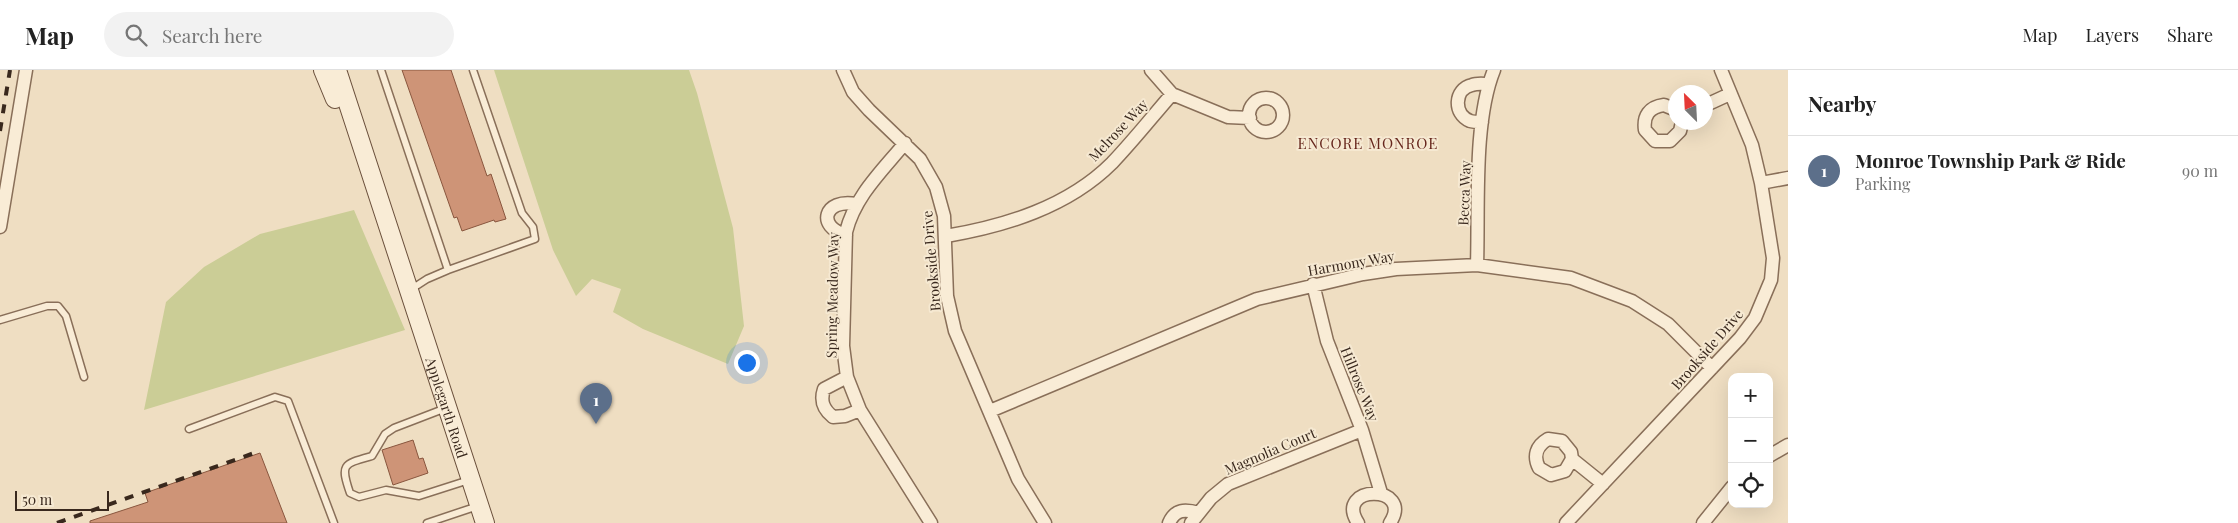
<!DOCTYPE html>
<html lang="en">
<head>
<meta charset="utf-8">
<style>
	:root { --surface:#fff; --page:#f2f2f2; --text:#222; --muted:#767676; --line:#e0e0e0; --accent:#b45309 }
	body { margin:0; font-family:"Playfair Display",serif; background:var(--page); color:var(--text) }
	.controls { position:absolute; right:15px; bottom:15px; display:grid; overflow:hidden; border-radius:10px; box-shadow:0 5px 20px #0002 }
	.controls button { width:45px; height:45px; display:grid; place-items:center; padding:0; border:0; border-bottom:1px solid var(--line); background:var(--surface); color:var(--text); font:25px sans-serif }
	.compass { position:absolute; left:1668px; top:15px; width:45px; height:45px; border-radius:50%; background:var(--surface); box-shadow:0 5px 20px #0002; rotate:336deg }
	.scale { position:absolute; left:15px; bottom:12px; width:94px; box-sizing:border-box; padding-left:5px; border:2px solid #39281d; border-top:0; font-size:14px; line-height:18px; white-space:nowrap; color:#39281d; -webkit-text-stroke:4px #f6e9d2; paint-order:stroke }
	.you { position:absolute; left:746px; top:292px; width:18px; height:18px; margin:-12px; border:4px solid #fff; border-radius:50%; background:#1a73e8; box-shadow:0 0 0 8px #1a73e833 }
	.badge { display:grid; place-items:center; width:32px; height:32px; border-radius:50%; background:var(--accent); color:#fff; font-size:16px; font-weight:700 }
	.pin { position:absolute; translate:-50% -41px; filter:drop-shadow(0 1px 2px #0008) }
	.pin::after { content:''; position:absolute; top:26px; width:18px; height:15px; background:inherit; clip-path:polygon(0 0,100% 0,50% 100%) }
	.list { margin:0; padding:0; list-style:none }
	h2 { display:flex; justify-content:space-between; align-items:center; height:65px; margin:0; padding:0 20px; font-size:21px }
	h2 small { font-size:16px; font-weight:400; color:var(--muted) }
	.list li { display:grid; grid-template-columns:32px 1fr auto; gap:15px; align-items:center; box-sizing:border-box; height:70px; padding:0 20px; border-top:1px solid var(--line) }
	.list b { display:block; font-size:19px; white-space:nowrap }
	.list p { margin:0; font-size:16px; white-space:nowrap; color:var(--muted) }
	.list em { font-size:16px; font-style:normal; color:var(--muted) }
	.icon { flex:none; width:28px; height:28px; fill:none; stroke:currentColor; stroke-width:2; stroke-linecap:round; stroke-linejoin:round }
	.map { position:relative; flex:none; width:1788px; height:453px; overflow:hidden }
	header { display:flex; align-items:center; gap:30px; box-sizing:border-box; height:70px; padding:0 25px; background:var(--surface); border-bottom:1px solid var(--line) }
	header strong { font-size:24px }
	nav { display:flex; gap:28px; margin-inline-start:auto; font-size:18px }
	.search { width:350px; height:45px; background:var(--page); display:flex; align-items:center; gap:12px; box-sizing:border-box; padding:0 18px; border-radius:28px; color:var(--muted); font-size:19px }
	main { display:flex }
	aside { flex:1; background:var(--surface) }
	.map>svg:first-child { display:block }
	.green { fill:#cbcd96 }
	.building { fill:#ce9477; stroke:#89563e }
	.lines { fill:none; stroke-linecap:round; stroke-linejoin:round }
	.service-casing { stroke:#896f59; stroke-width:9 }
	.minor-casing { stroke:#896f59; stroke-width:15 }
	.secondary-casing { stroke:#6b503c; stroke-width:20 }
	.service { stroke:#f9ecd6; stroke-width:6 }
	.minor { stroke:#f9ecd6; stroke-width:12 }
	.secondary { stroke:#f9ecd6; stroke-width:18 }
	.rail { stroke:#39281d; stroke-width:4; stroke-dasharray:9 9; stroke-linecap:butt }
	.labels { text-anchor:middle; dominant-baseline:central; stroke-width:4; stroke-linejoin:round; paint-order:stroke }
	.street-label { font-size:14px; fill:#39281d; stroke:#f6e9d2 }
	.neighbourhood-label { font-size:15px; letter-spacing:1px; fill:#66261c; stroke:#f6e9d2 }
</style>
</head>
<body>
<header>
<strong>Map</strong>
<div class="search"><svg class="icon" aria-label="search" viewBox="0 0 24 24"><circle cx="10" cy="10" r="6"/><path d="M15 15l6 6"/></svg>Search here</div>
<nav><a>Map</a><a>Layers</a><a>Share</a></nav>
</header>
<main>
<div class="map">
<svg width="1788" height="453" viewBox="0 0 1788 453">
	<rect width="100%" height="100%" fill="#efdec2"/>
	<path class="green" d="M494,0H689L697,23L733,158L744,256L728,294L643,259L613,242L621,219L592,209L576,226L553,180Z
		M354,140L405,260L144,340L166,232L204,197L260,164Z"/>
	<path class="building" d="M402,0H451L487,106L491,104L506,149L495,152L494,150L462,161L457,147L454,148Z
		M413,370L419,389L423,388L428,403L393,415L382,380Z
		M260,383L287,453H90V451L148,432L145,423Z"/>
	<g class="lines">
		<defs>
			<path id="service" d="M381,0L448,200L535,169L533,157L522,143L473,0
				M410,220L427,209L448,200
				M0,250L47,236H58L66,246L84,307
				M446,338L394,358L385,364L372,386C343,394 340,394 350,423L359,427L386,420L419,426L469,410
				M189,359L275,327L288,331L334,453
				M427,453L478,436"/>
			<path id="minor" d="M843,0L853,22L869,40L920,89L936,117L944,146L947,226L955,261L1018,409L1045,453
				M1151,0L1172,24L1228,47L1250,48
				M1249 45a17 17 0 1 1 34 0a17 17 0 1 1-34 0Z
				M1706,35L1730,24
				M1676,40L1664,35C1649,37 1643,46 1645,60L1655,71H1670L1680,61L1682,52
				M1482,52C1478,52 1473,52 1470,51C1453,44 1454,19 1472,15C1477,13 1483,14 1488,14
				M905,73C882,101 855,126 846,162L843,276L847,307L860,340L931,453
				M1761,113L1788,108
				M0,157L26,0
				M846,165C816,157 824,128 856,134
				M946,166C1005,156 1068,137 1112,93C1133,71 1152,47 1172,24
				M1477,195C1479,138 1473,52 1494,0
				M1313,214L1327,271L1362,360L1381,423
				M847,307L824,319C820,331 823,339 833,347L845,346L860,340
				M990,341L1257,229L1363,204L1396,199L1477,195L1571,208L1632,231L1668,254L1712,298
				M1769,386L1788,375
				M1572,389L1565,401L1551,405L1539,398C1533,386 1536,376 1548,369L1562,371L1571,382L1572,389L1603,414
				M1169,453C1175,439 1185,439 1199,443
				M1191,453L1211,428L1228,414L1362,360
				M1358,453C1333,414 1415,414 1390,453
				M1566,453L1740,268L1755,248L1771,210L1773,188L1761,113L1752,75L1721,0
				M1703,453L1732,417"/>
			<g id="secondary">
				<path d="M323,0L335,29"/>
				<path id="s1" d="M337,0L485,453"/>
			</g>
		</defs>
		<use href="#service" class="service-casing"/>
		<use href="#minor" class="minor-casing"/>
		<use href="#secondary" class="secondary-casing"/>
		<use href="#service" class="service"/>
		<use href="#minor" class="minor"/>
		<use href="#secondary" class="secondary"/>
		<path class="rail" d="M0,61L10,0
			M57,453L257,382"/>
	</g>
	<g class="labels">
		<g class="street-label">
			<text transform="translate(1118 60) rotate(-47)">Melrose Way</text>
			<text transform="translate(1464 123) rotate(-88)">Becca Way</text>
			<text transform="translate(931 191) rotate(-95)">Brookside Drive</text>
			<text transform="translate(1351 193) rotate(-10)">Harmony Way</text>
			<text transform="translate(832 225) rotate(-89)">Spring Meadow Way</text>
			<text transform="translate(1707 279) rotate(-49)">Brookside Drive</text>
			<text transform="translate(1360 314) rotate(68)">Hillrose Way</text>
			<text stroke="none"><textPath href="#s1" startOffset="355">Applegarth Road</textPath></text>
			<text transform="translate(1270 381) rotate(-23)">Magnolia Court</text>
		</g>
		<g class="neighbourhood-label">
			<text x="1368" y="73">ENCORE MONROE</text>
		</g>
	</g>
</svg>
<div class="controls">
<button>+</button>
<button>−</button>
<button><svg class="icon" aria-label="locate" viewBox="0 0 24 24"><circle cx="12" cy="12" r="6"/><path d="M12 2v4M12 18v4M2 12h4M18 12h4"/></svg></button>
</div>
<svg class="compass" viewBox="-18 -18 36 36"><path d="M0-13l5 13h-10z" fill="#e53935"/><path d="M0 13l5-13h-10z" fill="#767676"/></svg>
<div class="scale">50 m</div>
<div class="you"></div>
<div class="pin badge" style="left:596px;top:354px;background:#5c6f8a">1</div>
</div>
<aside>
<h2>Nearby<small></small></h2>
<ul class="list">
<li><span class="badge" style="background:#5c6f8a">1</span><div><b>Monroe Township Park &amp; Ride</b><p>Parking</p></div><em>90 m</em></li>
</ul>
</aside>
</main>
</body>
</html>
